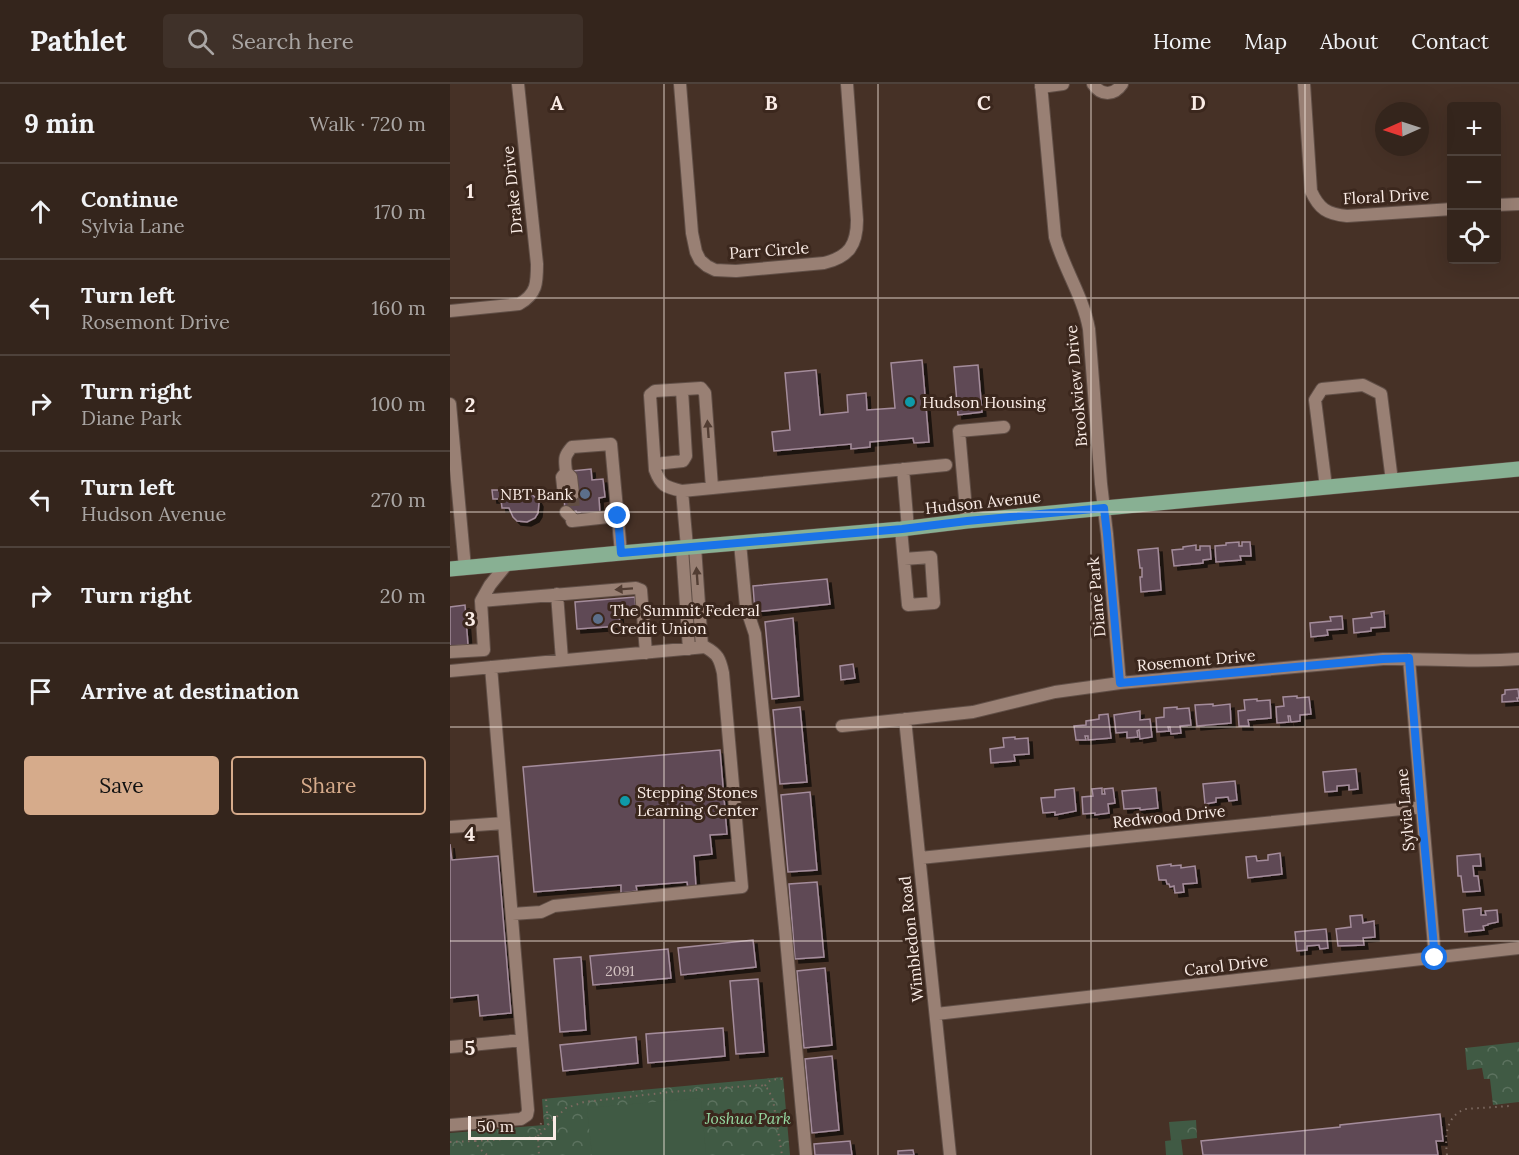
<!DOCTYPE html>
<html lang="en">
<head>
<meta charset="utf-8">
<style>
	:root { --surface:#34251c; --page:#3f3129; --text:#f1f3f6; --muted:#a9a5a3; --line:#4e423b; --accent:#d6ab8b }
	body { margin:0; font-family:Lora,serif; background:var(--page); color:var(--text) }
	.controls { position:absolute; right:18px; top:18px; display:grid; overflow:hidden; border-radius:6px; box-shadow:0 6px 24px #0002 }
	.controls button { width:54px; height:54px; display:grid; place-items:center; padding:0; border:0; border-bottom:2px solid var(--line); background:var(--surface); color:var(--text); font:30px sans-serif }
	.compass { position:absolute; left:925px; top:18px; width:54px; height:54px; border-radius:50%; background:var(--surface); box-shadow:0 6px 24px #0002; rotate:267deg }
	.scale { position:absolute; left:18px; bottom:15px; width:88px; box-sizing:border-box; padding-left:6px; border:3px solid #faece6; border-top:0; font-size:16px; line-height:21px; white-space:nowrap; color:#faece6; -webkit-text-stroke:4px #3b271d; paint-order:stroke }
	.stop { position:absolute; width:18px; height:18px; margin:-14px; border:4px solid #1a73e8; border-radius:50%; background:#fff }
	.stop.end { background:#1a73e8; border-color:#fff; box-shadow:0 2px 6px #0008 }
	.list { margin:0; padding:0; list-style:none }
	h2 { display:flex; justify-content:space-between; align-items:center; height:78px; margin:0; padding:0 24px; font-size:26px }
	h2 small { font-size:20px; font-weight:400; color:var(--muted) }
	.list li { display:grid; grid-template-columns:39px 1fr auto; gap:18px; align-items:center; box-sizing:border-box; height:96px; padding:0 24px; border-top:2px solid var(--line) }
	.list b { display:block; font-size:22px; white-space:nowrap }
	.list p { margin:0; font-size:20px; white-space:nowrap; color:var(--muted) }
	.list em { font-size:20px; font-style:normal; color:var(--muted) }
	.actions { display:flex; gap:12px; padding:18px 24px }
	.actions a { flex:1; padding:14px 0; border:2px solid var(--accent); border-radius:6px; text-align:center; font-size:21px; color:var(--accent) }
	.actions .main { background:var(--accent); color:#111 }
	.icon { flex:none; width:33px; height:33px; fill:none; stroke:currentColor; stroke-width:2; stroke-linecap:round; stroke-linejoin:round }
	.map { position:relative; flex:none; width:1069px; height:1071px; overflow:hidden }
	header { display:flex; align-items:center; gap:36px; box-sizing:border-box; height:84px; padding:0 30px; background:var(--surface); border-bottom:2px solid var(--line) }
	header strong { font-size:28px }
	nav { display:flex; gap:33px; margin-inline-start:auto; font-size:21px }
	.search { width:420px; height:54px; background:var(--page); display:flex; align-items:center; gap:15px; box-sizing:border-box; padding:0 21px; border-radius:6px; color:var(--muted); font-size:22px }
	main { display:flex }
	aside { flex:1; background:var(--surface) }
	.map>svg:first-child { display:block }
	.park { fill:url(#park-crowns) }
	.pitch { fill:#405a44 }
	.building { fill:#5e4855; stroke:#a48c9b; stroke-width:1.5; filter:url(#shadow) }
	.lines { fill:none; stroke-linecap:round; stroke-linejoin:round }
	.minor-tunnel { stroke:#614d43; stroke-width:12; stroke-dasharray:12 6; stroke-linecap:butt }
	.minor-casing { stroke:#614f47; stroke-width:14 }
	.major-casing { stroke:#614f47; stroke-width:16 }
	.path { stroke:#7d6a61; stroke-width:2; stroke-dasharray:1.5 4.5; stroke-linecap:butt }
	.minor { stroke:#998074; stroke-width:12 }
	.major { stroke:#88b093; stroke-width:15 }
	.oneway { fill:#523d33 }
	.route { stroke:#1a73e8; stroke-width:8 }
	.grid { fill:none; stroke:#faece6; stroke-width:1.5; stroke-opacity:0.55 }
	.culture-dot { fill:#0f9aa8; stroke:#3b271d; stroke-width:2 }
	.service-dot { fill:#5c6f8a; stroke:#3b271d; stroke-width:2 }
	.labels { text-anchor:middle; dominant-baseline:central; stroke-width:6; stroke-linejoin:round; paint-order:stroke }
	.number-label { font-size:14px; fill:#d3c3c2 }
	.street-label { font-size:16px; fill:#faece6; stroke:#3b271d }
	.poi-label { font-size:16px; fill:#faece6; stroke:#3b271d; text-anchor:start }
	.park-label { font-size:16px; font-style:italic; fill:#94d8a0; stroke:#3b271d }
	.grid-label { font-size:20px; text-anchor:middle; font-weight:bold; fill:#faece6; stroke:#3b271d; stroke-width:6; stroke-linejoin:round; paint-order:stroke }
</style>
</head>
<body>
<header>
<strong>Pathlet</strong>
<div class="search"><svg class="icon" aria-label="search" viewBox="0 0 24 24"><circle cx="10" cy="10" r="6"/><path d="M15 15l6 6"/></svg>Search here</div>
<nav><a>Home</a><a>Map</a><a>About</a><a>Contact</a></nav>
</header>
<main>
<aside>
<h2>9 min<small>Walk · 720 m</small></h2>
<ul class="list">
<li><svg class="icon" aria-label="ahead" viewBox="0 0 24 24"><path d="M12 20V5M6 11l6-6 6 6"/></svg><div><b>Continue</b><p>Sylvia Lane</p></div><em>170 m</em></li>
<li><svg class="icon" aria-label="left" viewBox="0 0 24 24"><path d="M17 20v-9H6M10 6l-5 5 5 5"/></svg><div><b>Turn left</b><p>Rosemont Drive</p></div><em>160 m</em></li>
<li><svg class="icon" aria-label="right" viewBox="0 0 24 24"><path d="M7 20v-9h11M14 6l5 5-5 5"/></svg><div><b>Turn right</b><p>Diane Park</p></div><em>100 m</em></li>
<li><svg class="icon" aria-label="left" viewBox="0 0 24 24"><path d="M17 20v-9H6M10 6l-5 5 5 5"/></svg><div><b>Turn left</b><p>Hudson Avenue</p></div><em>270 m</em></li>
<li><svg class="icon" aria-label="right" viewBox="0 0 24 24"><path d="M7 20v-9h11M14 6l5 5-5 5"/></svg><div><b>Turn right</b></div><em>20 m</em></li>
<li><svg class="icon" aria-label="arrive" viewBox="0 0 24 24"><path d="M6 21V4h12l-3 4 3 4H6"/></svg><div><b>Arrive at destination</b></div></li>
</ul>
<div class="actions"><a class="main">Save</a><a>Share</a></div>
</aside>
<div class="map">
<svg width="1069" height="1071" viewBox="0 0 1069 1071">
	<defs>
		<pattern id="park-crowns" width="20" height="18" patternUnits="userSpaceOnUse" patternTransform="scale(1.5)"><rect width="20" height="18" fill="#405a44"/><path d="M2 6a3 3 0 1 1 6 0M12 15a3 3 0 1 1 6 0" fill="none" stroke="#5c725f"/></pattern>
		<filter id="shadow"><feDropShadow dx="4" dy="4" stdDeviation="0" flood-color="#0009"/></filter>
	</defs>
	<rect width="100%" height="100%" fill="#463126"/>
	<path class="park" d="M1069,958V1018L1043,1021L1040,995H1034L1032,984L1017,986L1015,964Z
		M333,993L340,1071H0V1049L94,1041L92,1015Z
		M746,1036L747,1054L721,1057L719,1038Z"/>
	<path class="pitch" d="M251,1014L256,1071H142L137,1024Z
		M731,1055L733,1071H716L715,1057Z"/>
	<path class="building" d="M472,276L479,358L464,359L463,354L420,358V363L401,365V360L324,367L322,348L340,346L335,289L366,286L370,331L398,328L397,311L416,309L417,326L445,324L441,279Z
		M528,281L532,328L508,331L504,283Z
		M141,385L142,396L153,395L155,413L149,414L150,430L130,431V429H126V427L115,428L114,411L122,387Z
		M42,406H51V409L79,408L87,415L89,419L88,429L85,434L77,438L67,437L63,433L59,424H52L51,415H43Z
		M789,458V462H792V458H800L801,472H790L791,476L766,478L765,462L776,461V459Z
		M746,461V466H750V462H760L761,475L753,476V479L724,482L722,466L733,465V463Z
		M708,464L711,506L691,508L690,493H692V484H690L688,466Z
		M377,495L380,520L305,528L303,502Z
		M185,513L186,527L169,529L170,542L127,545L125,518Z
		M15,521L18,561L0,562V523Z
		M934,527L935,543L921,544V547L904,549L903,535L922,533L921,529Z
		M892,532L893,545L877,546L878,551L861,553L860,539L881,537L880,533Z
		M343,534L349,612L322,615L315,538Z
		M403,580L405,594L391,596L390,582Z
		M1068,605L1069,614H1067L1068,617L1052,618V611L1055,610V606Z
		M847,612V614L859,613L861,630L850,631V637L841,638L840,632H838L839,638L827,639L826,623L834,622L833,613Z
		M807,615V617L820,616L821,634L798,636L799,642H789L788,627L795,626L794,616Z
		M763,620V622L780,620L781,639L747,642L745,621Z
		M350,623L357,698L330,700L323,626Z
		M727,623V625L739,624L741,641L730,642L731,649L721,650L720,643H718L719,647L707,648L706,634L714,633V624Z
		M690,627V636L700,635L702,653L690,655L689,646L687,647L688,653L677,654V648L666,649L664,631Z
		M658,630L661,654L638,656V652H635L636,656H626L624,642L636,641V637L649,635V631Z
		M565,653V655L578,654L579,670L564,671L565,677L541,679L540,665L554,663L553,654Z
		M270,666L277,750L260,751L262,770L244,772L246,803L238,804L237,798L186,802L187,807L171,809V801L84,808L73,683Z
		M906,685L908,705L899,706V701L887,702V707L875,708L873,688Z
		M785,697L787,716L779,717L778,713L766,714V718L755,720L753,700Z
		M624,704L626,727L605,731V728L593,729L591,714L605,713V706Z
		M652,704V710H655L654,705L663,704L665,719L658,720L659,729L645,731V729L633,730L632,713L643,712L642,705Z
		M706,704L708,724L690,726V724L674,725L672,707Z
		M360,708L367,786L338,788L331,711Z
		M0,760L2,776L48,772L61,929L30,932L28,911L0,914Z
		M830,769L832,790L798,794L796,773L806,772L807,777L818,776V771Z
		M1030,770L1031,782H1023L1024,792H1028L1030,807L1013,808L1011,792H1008L1007,772Z
		M721,780V782L731,781V784L745,782L747,799L733,800L734,808L725,809L724,802L720,803L719,800H717L716,796H709L707,782Z
		M367,798L374,873L345,875L339,800Z
		M1031,824V831H1036L1035,827L1047,826L1048,838L1038,840V841L1033,842L1034,846L1015,848L1013,826Z
		M912,831L913,839L924,837L925,853L913,854L914,861L888,862L886,845L901,843L900,832Z
		M876,845L878,864L870,865L869,861L857,862V866L847,867L845,848Z
		M303,856L306,883L231,891L228,864Z
		M218,865L221,894L143,901L140,872Z
		M131,873L136,946L110,948L104,875Z
		M375,884L382,961L354,964L347,887Z
		M308,895L314,968L286,970L280,897Z
		M273,944L275,972L198,979L196,950Z
		M186,953L188,979L113,987L110,961Z
		M382,972L389,1046L362,1049L355,975Z
		M990,1030L993,1057H986L988,1071H753L751,1057L890,1043V1041Z
		M400,1057L402,1071H365L364,1060Z
		M463,1066L464,1071H448V1067Z"/>
	<g class="lines">
		<path class="minor-tunnel" d="M123,410L124,427"/>
		<defs>
			<path id="minor" d="M230,0L242,149L246,168L250,176L257,182L265,186L286,187L374,179C399,173 407,161 407,136L397,0
				M591,0L605,153C614,185 633,212 639,245L651,400L657,450L670,599
				M643,0C651,12 664,12 672,0
				M854,0L861,107C869,125 877,130 897,132L1002,125
				M591,3L613,0
				M1046,121L1069,120
				M0,227L69,220C87,210 87,199 87,180L68,0
				M0,320L15,484
				M205,380L233,377L236,372L232,306
				M453,385L458,445
				M116,388L121,393L123,410
				M262,403L255,309L251,304L205,307L200,311L205,386C211,402 215,403 232,407L496,381
				M876,403L865,316L872,305L913,301L931,310L942,397
				M232,407L237,463
				M114,411L112,393L116,388C115,376 113,373 122,363L161,360L171,469
				M116,428L121,433L122,437L167,432
				M517,437L509,347L554,343
				M451,445L458,521L484,519L481,473L454,475
				M290,459L296,523L305,550L335,844L356,1071
				M245,463L252,563
				M232,464L239,565
				M107,510L112,576
				M31,517L186,504L191,506L196,569
				M0,568L34,566L31,517L40,501L57,480
				M959,575L985,874
				M0,587L255,563C268,570 270,575 273,589L292,803L104,822L91,828L62,830
				M455,635L500,1071
				M392,642L523,628L605,608L670,599L933,575C979,574 1024,579 1069,575
				M0,743L54,739
				M470,774L971,723
				M486,930L1069,864
				M0,963L72,956
				M0,1041L71,1035L77,1031L78,1026L41,583"/>
			<path id="major" d="M0,485L171,469L451,445L517,437L1069,385"/>
		</defs>
		<use href="#minor" class="minor-casing"/>
		<use href="#major" class="major-casing"/>
		<path class="path" d="M315,1002C319,994 328,995 336,995
			M91,1039L88,1053L98,1041L96,1015
			M98,1041L116,1024L134,1018L220,1008L311,1001L318,1005L323,1016L332,1071
			M25,1057L88,1053L89,1071
			M0,1058L25,1057L29,1064L37,1071
			M997,1071C995,1053 995,1033 1015,1025L1060,1022"/>
		<use href="#minor" class="minor"/>
		<use href="#major" class="major"/>
	</g>
	<defs><path id="oneway-solid" d="M-6-.8H1V-3.2L6.5 0L1 3.2V.8H-6Z" transform="scale(1.5)"/></defs>
	<g class="oneway">
		<use href="#oneway-solid" transform="translate(258 345) rotate(-94)"/>
		<use href="#oneway-solid" transform="translate(247 492) rotate(-94)"/>
		<use href="#oneway-solid" transform="translate(174 505) rotate(176)"/>
	</g>
	<g class="lines">
		<path class="route" d="M168,432L171,469L452,445L517,437L654,424L657,450L670,599L933,575L959,574L971,723L985,874"/>
	</g>
	<path class="grid" d="M214,0V1071M428,0V1071M641,0V1071M855,0V1071M0,214H1069M0,428H1069M0,643H1069M0,857H1069"/>
	<g class="culture-dot">
		<circle cx="460" cy="318" r="6"/>
		<circle cx="175" cy="717" r="6"/>
	</g>
	<g class="service-dot">
		<circle cx="135" cy="410" r="6"/>
		<circle cx="148" cy="535" r="6"/>
	</g>
	<g class="labels">
		<g class="number-label">
			<text x="170" y="887">2091</text>
		</g>
		<g class="street-label">
			<text transform="translate(62 106) rotate(-96)">Drake Drive</text>
			<text transform="translate(936 112) rotate(-3)">Floral Drive</text>
			<text transform="translate(319 166) rotate(-4)">Parr Circle</text>
			<text transform="translate(626 302) rotate(-95)">Brookview Drive</text>
			<text transform="translate(533 418) rotate(-6)">Hudson Avenue</text>
			<text transform="translate(646 513) rotate(-95)">Diane Park</text>
			<text transform="translate(746 576) rotate(-5)">Rosemont Drive</text>
			<text transform="translate(955 726) rotate(-95)">Sylvia Lane</text>
			<text transform="translate(719 732) rotate(-6)">Redwood Drive</text>
			<text transform="translate(461 855) rotate(-96)">Wimbledon Road</text>
			<text transform="translate(776 881) rotate(-7)">Carol Drive</text>
		</g>
		<g class="poi-label">
			<text x="472" y="318">Hudson Housing</text>
			<text x="123" y="410" text-anchor="end">NBT Bank</text>
			<text x="160" y="526">The Summit Federal<tspan x="160" dy="18">Credit Union</tspan></text>
			<text x="187" y="708">Stepping Stones<tspan x="187" dy="18">Learning Center</tspan></text>
		</g>
		<g class="park-label">
			<text x="298" y="1034">Joshua Park</text>
		</g>
	</g>
	<g class="grid-label">
		<text x="107" y="26">A</text>
		<text x="321" y="26">B</text>
		<text x="534" y="26">C</text>
		<text x="748" y="26">D</text>
		<text x="20" y="114">1</text>
		<text x="20" y="328">2</text>
		<text x="20" y="542">3</text>
		<text x="20" y="757">4</text>
		<text x="20" y="971">5</text>
	</g>
</svg>
<div class="controls">
<button>+</button>
<button>−</button>
<button><svg class="icon" aria-label="locate" viewBox="0 0 24 24"><circle cx="12" cy="12" r="6"/><path d="M12 2v4M12 18v4M2 12h4M18 12h4"/></svg></button>
</div>
<svg class="compass" viewBox="-18 -18 36 36"><path d="M0-13l5 13h-10z" fill="#e53935"/><path d="M0 13l5-13h-10z" fill="#a9a5a3"/></svg>
<div class="scale">50 m</div>
<div class="stop" style="left:985px;top:874px"></div>
<div class="stop end" style="left:168px;top:432px"></div>
</div>
</main>
</body>
</html>
